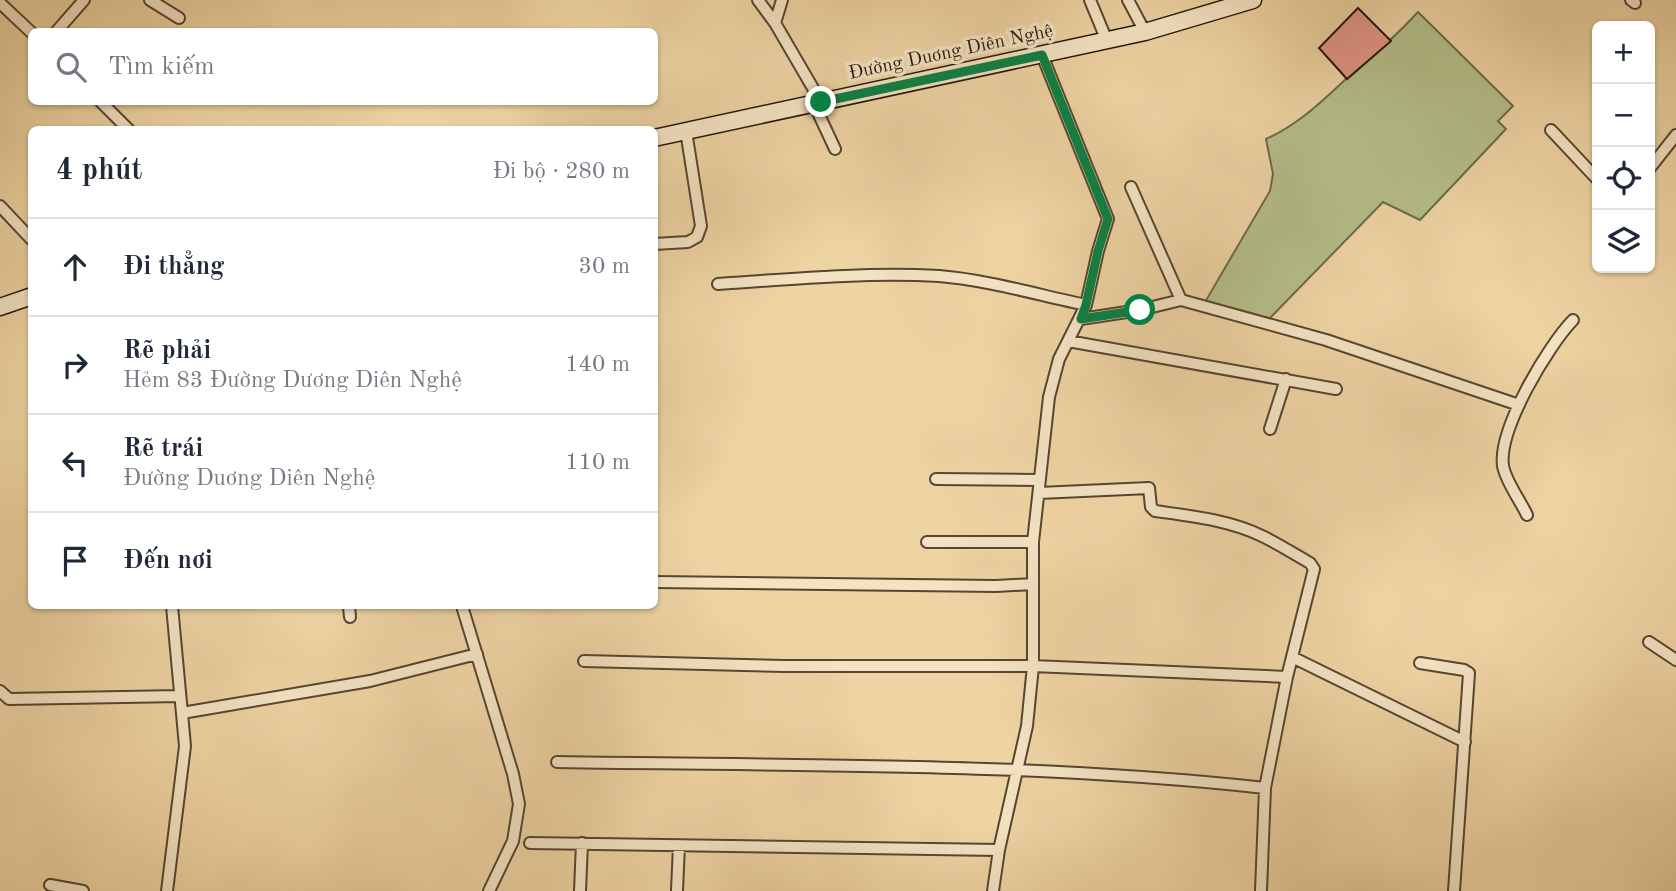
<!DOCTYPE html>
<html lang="vi">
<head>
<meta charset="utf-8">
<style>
	:root { --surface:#fff; --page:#f2f2f3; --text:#1f2937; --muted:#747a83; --line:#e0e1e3 }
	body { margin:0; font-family:"Old Standard TT",serif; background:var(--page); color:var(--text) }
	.controls { position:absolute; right:21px; top:21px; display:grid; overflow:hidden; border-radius:10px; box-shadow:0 2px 5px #0004 }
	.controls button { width:63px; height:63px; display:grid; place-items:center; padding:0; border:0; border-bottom:2px solid var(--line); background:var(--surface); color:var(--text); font:35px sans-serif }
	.stop { position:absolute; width:21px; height:21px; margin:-16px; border:5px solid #0b8043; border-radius:50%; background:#fff }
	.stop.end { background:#0b8043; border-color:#fff; box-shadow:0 2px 7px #0008 }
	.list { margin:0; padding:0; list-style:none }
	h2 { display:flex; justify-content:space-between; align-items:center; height:91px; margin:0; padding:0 28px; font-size:30px }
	h2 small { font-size:23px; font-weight:400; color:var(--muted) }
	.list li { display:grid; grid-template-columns:46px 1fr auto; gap:21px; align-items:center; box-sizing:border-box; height:98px; padding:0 28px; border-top:2px solid var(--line) }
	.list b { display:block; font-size:26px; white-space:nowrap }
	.list p { margin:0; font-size:23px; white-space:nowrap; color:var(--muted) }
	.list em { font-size:23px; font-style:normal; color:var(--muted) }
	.icon { flex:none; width:38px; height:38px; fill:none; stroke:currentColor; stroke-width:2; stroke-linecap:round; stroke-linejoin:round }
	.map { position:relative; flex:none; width:1676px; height:891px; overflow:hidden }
	.search { position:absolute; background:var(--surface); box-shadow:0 2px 5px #0004; left:28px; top:28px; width:630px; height:77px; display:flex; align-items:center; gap:18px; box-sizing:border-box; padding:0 24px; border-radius:10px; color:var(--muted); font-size:26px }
	.panel { position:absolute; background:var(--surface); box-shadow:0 2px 5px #0004; left:28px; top:126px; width:630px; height:483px; border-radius:10px }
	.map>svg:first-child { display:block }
	.green { fill:#b4be89; stroke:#6c6a4a; stroke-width:2 }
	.building { fill:#e29686; stroke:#24170a; stroke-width:2 }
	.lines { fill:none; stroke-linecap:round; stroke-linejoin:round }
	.street-casing { stroke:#564630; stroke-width:14 }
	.secondary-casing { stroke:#24170a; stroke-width:19 }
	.street { stroke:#f4e2c3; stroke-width:10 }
	.secondary { stroke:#f4e2c3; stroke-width:16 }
	.route { stroke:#0b8043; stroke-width:9 }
	.labels { text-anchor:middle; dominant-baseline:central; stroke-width:7; stroke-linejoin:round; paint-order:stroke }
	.street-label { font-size:19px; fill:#24170a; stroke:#f4e2c3 }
</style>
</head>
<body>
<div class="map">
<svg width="1676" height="891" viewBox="0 0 1676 891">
	<rect width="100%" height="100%" fill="#eed3a3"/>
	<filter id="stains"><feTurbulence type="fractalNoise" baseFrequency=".00286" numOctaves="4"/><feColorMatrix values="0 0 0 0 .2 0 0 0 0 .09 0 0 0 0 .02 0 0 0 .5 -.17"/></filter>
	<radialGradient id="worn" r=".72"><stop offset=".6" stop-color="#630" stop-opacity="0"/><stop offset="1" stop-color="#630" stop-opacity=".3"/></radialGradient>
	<path class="green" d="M1418,12L1513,106L1498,121L1506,129L1420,220L1383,202L1269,319L1205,302L1270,191L1273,174L1266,139C1298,125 1322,101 1347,78C1372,57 1396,36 1418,12Z"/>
	<path class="building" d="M1358,8L1391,41L1347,79L1319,48Z"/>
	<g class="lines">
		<defs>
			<path id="street" d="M150,0L179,18
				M758,0L775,23L821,102
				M1090,0L1107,41
				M1128,0L1145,32
				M1631,0L1635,3
				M0,3L32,33
				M775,23L782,0
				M56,32L84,0
				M101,102L129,130
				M814,104L835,149
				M1551,130L1597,179
				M1650,168L1676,135
				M1131,187L1181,300
				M0,206L32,240
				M654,244L688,242L697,237L701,226L686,131
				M718,284C791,279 866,272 939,276C988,280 1038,295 1086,305
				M1081,319L1140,310L1181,300L1326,340L1519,405
				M1068,341L1336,389
				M1270,429L1286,379
				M936,479L1040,480
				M1039,493L1149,488L1151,507L1155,511C1191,516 1229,520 1262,536C1279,544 1294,554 1310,563L1314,569L1287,677L1265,788L1261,891
				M1527,515C1520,500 1506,482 1503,466C1498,429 1548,346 1573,320
				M927,542H1033
				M654,582L996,586L1033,584
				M349,606L350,617
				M462,606L513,774L519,804L513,841L489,891
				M1649,642L1676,660
				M1292,657L1465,742
				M584,661L784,666H1033L1287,677
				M1420,663L1464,670L1469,673L1454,891
				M0,691L9,699L180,696
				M182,713L370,681L477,654
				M557,762C793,766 1030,762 1265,788
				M530,843L999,850
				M50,885L83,891
				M167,891L185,746L172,606
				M580,891L582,843
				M677,891L679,845
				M993,891L999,850L1027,726L1033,666V542L1049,397L1059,359L1086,305L1098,251L1108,219L1042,55"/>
			<path id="secondary" d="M654,138L1145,32L1253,0
				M0,307L32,296"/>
		</defs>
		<use href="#street" class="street-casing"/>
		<use href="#secondary" class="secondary-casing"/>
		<use href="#street" class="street"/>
		<use href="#secondary" class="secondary"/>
	</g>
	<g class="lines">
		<path class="route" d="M821,102L1042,55L1108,219L1098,251L1086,305L1081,319L1140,310"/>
	</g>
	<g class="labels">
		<g class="street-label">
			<text transform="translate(951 53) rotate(-12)">Đường Duơng Diên Nghệ</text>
		</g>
	</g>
	<rect width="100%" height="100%" filter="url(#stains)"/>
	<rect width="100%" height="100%" fill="url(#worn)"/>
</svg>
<div class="controls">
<button>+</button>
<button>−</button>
<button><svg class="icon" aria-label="locate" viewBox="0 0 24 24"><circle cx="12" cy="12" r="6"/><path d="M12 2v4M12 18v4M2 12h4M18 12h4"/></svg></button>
<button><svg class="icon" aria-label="layers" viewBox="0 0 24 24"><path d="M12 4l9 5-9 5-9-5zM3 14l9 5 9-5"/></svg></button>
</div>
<div class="stop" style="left:1140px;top:310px"></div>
<div class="stop end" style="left:821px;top:102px"></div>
<div class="search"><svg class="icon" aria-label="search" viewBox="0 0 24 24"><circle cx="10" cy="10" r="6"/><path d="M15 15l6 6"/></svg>Tìm kiếm</div>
<section class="panel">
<h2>4 phút<small>Đi bộ · 280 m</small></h2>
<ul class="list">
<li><svg class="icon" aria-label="ahead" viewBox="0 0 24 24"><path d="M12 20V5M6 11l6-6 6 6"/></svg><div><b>Đi thẳng</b></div><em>30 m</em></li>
<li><svg class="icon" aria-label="right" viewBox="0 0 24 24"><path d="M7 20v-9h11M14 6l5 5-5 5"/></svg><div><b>Rẽ phải</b><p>Hẻm 83 Đường Dương Diên Nghệ</p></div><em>140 m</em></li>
<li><svg class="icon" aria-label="left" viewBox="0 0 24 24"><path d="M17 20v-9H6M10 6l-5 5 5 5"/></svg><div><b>Rẽ trái</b><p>Đường Duơng Diên Nghệ</p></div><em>110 m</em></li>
<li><svg class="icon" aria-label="arrive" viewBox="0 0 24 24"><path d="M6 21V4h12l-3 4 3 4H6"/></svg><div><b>Đến nơi</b></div></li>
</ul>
</section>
</div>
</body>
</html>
